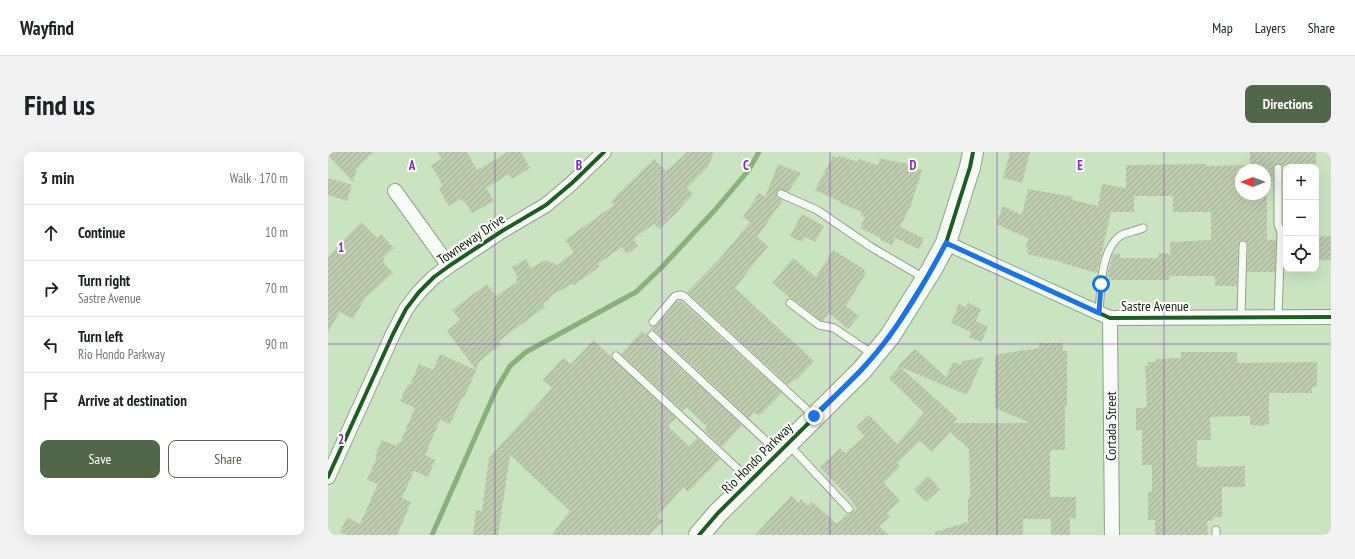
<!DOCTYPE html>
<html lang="en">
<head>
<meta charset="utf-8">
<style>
	:root { --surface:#fff; --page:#f2f2f2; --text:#202124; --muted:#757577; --line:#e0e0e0; --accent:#52664a }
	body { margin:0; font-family:"PT Sans Narrow",sans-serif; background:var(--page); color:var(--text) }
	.controls { position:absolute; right:12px; top:12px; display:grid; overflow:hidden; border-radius:8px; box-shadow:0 4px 16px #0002 }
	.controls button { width:36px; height:36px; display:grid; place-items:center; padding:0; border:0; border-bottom:1px solid var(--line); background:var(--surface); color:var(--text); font:20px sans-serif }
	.compass { position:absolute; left:907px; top:12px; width:36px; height:36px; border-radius:50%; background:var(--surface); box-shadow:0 4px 16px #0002; rotate:270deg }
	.stop { position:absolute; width:12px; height:12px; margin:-9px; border:3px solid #1a73e8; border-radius:50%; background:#fff }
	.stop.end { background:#1a73e8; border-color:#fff; box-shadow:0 1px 4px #0008 }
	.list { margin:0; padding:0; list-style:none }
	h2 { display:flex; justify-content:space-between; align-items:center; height:52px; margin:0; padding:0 16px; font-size:17px }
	h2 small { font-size:13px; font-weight:400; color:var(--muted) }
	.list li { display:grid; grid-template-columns:26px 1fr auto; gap:12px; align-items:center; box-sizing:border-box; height:56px; padding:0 16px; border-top:1px solid var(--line) }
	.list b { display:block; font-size:15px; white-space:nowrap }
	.list p { margin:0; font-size:13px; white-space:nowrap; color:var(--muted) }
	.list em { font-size:13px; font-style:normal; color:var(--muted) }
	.actions { display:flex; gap:8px; padding:12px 16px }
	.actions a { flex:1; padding:9px 0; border:1px solid var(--accent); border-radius:8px; text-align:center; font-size:14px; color:var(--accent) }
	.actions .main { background:var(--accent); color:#fff }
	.icon { flex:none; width:22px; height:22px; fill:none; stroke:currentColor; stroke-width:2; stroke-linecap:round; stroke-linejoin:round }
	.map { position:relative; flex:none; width:1003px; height:383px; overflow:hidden; border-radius:8px }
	header { display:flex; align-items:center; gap:24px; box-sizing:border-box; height:56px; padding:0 20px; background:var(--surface); border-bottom:1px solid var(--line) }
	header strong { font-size:19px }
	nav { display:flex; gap:22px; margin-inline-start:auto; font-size:14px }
	.intro { display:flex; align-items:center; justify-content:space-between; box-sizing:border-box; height:96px; padding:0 24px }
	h1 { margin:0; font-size:28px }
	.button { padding:10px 18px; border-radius:8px; background:var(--accent); color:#fff; font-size:14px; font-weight:700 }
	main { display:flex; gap:24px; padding:0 24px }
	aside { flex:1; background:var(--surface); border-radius:8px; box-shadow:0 4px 16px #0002 }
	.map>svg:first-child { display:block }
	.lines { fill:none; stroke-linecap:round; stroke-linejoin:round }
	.stream { stroke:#8ab07c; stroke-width:5 }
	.building { fill:url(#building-hatch); fill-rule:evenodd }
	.lane-casing { stroke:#8ea287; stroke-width:9 }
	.street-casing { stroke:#8ea287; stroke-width:16 }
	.secondary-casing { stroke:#8ea287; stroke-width:22 }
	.lane { stroke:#f7fbf6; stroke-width:7 }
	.street { stroke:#f7fbf6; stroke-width:14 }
	.secondary { stroke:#f7fbf6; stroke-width:20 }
	.cycleway-casing { stroke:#fff; stroke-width:6 }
	.cycleway { stroke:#1b5e20; stroke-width:4 }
	.route { stroke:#1a73e8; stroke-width:5 }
	.grid { fill:none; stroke:#7b2cbf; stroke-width:1; stroke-opacity:0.55 }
	.labels { text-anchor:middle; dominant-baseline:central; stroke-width:4; stroke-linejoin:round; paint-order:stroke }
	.street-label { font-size:14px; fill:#11220a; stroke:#fff }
	.grid-label { font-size:13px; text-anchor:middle; font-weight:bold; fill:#7b2cbf; stroke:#fff; stroke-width:4; stroke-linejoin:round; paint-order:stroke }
</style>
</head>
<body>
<header>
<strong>Wayfind</strong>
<nav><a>Map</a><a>Layers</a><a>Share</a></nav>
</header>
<div class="intro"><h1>Find us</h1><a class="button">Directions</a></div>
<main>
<aside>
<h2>3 min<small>Walk · 170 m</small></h2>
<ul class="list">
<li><svg class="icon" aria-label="ahead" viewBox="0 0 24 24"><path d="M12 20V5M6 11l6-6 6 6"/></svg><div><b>Continue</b></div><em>10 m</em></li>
<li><svg class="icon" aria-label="right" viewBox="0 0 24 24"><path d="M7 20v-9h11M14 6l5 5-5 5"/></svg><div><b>Turn right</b><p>Sastre Avenue</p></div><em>70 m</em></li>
<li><svg class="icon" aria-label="left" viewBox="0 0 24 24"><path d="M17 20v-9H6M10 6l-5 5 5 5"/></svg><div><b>Turn left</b><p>Rio Hondo Parkway</p></div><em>90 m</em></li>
<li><svg class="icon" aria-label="arrive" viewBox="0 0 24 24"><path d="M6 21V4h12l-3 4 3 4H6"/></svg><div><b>Arrive at destination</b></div></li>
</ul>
<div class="actions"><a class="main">Save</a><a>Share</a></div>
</aside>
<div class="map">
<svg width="1003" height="383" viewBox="0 0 1003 383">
	<defs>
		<pattern id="building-hatch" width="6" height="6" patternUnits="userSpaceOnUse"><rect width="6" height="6" fill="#bdccae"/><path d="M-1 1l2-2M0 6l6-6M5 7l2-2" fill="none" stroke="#a1af94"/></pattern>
	</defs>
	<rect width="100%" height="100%" fill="#cae4c1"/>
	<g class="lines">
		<path class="stream" d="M104,383L168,238L182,214L198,200L308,140L334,115L386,59L420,19L431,0"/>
	</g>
	<path class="building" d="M0,0H46L29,16L25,30L0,3Z
		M109,0H139L149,18L180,0H193L202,16L184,27L181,22L158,36L166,49L144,61L136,49L135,50L133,47L121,54L111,37L115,34L103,13L114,7Z
		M359,0H386L380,15L359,36L365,42L346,63L331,77L326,72L305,87L310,94L299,102L294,95L270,112L272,114L246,133L244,132L221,145L222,147L215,151L217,155L171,189L174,192L152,209L148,218L119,179L132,168L124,158L159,132L168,144L189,130L188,127L190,126L184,115L198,107L203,116L217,108L229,113L246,100L237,88L286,53L283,49L326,7L338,19Z
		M682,0H702L694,31L675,26Z
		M922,0H988V15H955L953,12L950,11L946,13L944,34H939V88H948L947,120H919L920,93L917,89L913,88L910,93L909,134H887V124H841V128H781V125L779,124L780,120L785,102H792V106H830V101L842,102V90L883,88V60H845V44H806V60H783L769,121L734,111V110L699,102L700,96H698L700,86L668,72L675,54L694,63L700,37L745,45L744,48L770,54L774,32L798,36V13L878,12V14L922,13ZM913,18H937V42H913Z
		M505,4L510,6L511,4L530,10L531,7L550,13L552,6L566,10V9L574,11V10L594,18L583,53L572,75L596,86L591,97L567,86L564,93L552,88L553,86L532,76L537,65L532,63L534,60L512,51L513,50L487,38Z
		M450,12L473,21L460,40L453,37L449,40V45L455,48L429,85L440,94L407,136L486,209L468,228L467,227L460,233L359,140L395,103L422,70L415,65L431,41L437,45Z
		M0,26L24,33L19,49L0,43Z
		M474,62L496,74L487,90L477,85L474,90L462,84Z
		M33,70L49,86L53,82L66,96L55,106L57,108L55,110L65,121L37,146L25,167L12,160L0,180V105Z
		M1003,84V108H988V85Z
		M505,98L537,118L536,119L538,121L518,154L531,164L520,177L501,161L495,169L492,168L465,147L462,146L444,131L465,106L488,125Z
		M352,148L454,241L431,264L426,260L421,266L327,179L325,178L321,179L319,182L321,187L414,273L394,295L376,278L379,275L358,255L355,259L293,202L313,180L317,183L324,175L329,173L349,149L350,150Z
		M640,151L653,157L647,171L648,169L660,175L653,190L641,185L643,180L623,171L631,152L638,155Z
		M265,188L348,266L340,274L361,294L369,286L392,307L360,340L355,335L330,364L335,369L321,383H224L242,359L182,303L170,383H145L148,358L154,359L161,306L224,236L215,228L235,206L243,212Z
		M711,191H735V199H739V253H737V298H722V345H748V366H742V383H723V367H695V383H607V380L640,370V346H642L641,297L622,280L604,300L592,289L569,311L572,314L556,331L572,349L559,361L562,365L551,374L560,383H427L463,344L471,351L473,347L480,354L484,350L509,372L520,362L525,360L528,355L524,351L525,350L492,315L512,296L517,301L537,284L528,275L541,263L569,292L596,261L561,226L571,215L570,214L587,197L618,225L625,210L633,213L635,209L656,205L639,243L572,215L629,266L626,271H702L667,256V203L711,196Z
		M853,200H909V211L989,210V235H984V241H941V272H937V274L922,273V264L882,265L883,288H869V315L917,314V335H894V365H885V369H879L880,383H827V368H820V340H824V313H814V278H808V256H816V255H819L817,214H820V210H828V207L853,206Z
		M112,202L148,218L136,246L134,245L122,272L112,268L97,303L107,308L100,325L86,319L74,346L83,350L69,383H19L12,380L19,365L32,372L50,332L39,328L49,305L47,304L54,288L69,294L70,290L72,291L87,256L72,249L80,232L82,233L91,212L105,218Z
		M600,324L612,337L598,350L586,338Z"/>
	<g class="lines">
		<defs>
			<path id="lane" d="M950,16V72L953,80L950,165
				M453,42L489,58L543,95L596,126
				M462,151L491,173L506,176L546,203
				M771,161C773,138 772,99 792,84C798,80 808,79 815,76
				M913,165L915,93
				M325,170L347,144L353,143L357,145L486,264
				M324,183L450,300
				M288,204L422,328
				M461,293L521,357
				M888,378V383"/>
			<path id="street" d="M67,39L121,114
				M618,91L782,166L1003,165
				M782,166L784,383
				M0,325L65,182L78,157L91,140L106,125L121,114L174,79L218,53L244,31L276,0"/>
			<path id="secondary" d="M371,383L390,361L534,218L562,184L604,117L618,91L642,15L645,0"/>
		</defs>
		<use href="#lane" class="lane-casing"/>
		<use href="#street" class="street-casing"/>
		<use href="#secondary" class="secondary-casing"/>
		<use href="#lane" class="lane"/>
		<use href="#street" class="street"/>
		<use href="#secondary" class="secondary"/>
		<defs>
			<path id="cycleway" d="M618,91L782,166L1003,165
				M0,325L65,182L78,157L91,140L106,125L121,114L174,79L218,53L244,31L276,0
				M371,383L390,361L534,218L562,184L604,117L618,91L642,15L645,0"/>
		</defs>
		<use href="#cycleway" class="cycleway-casing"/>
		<use href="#cycleway" class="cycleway"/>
	</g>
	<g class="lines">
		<path class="route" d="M486,264C513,238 541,213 562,183C583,155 601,123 618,91L771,161L773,132"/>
	</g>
	<path class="grid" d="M167,0V383M334,0V383M502,0V383M669,0V383M836,0V383M0,192H1003"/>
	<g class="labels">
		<g class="street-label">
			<text transform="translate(143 87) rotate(-34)">Towneway Drive</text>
			<text x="827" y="154">Sastre Avenue</text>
			<text transform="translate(783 274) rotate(-90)">Cortada Street</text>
			<text transform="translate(429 306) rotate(-45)">Rio Hondo Parkway</text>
		</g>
	</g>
	<g class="grid-label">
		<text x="84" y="18">A</text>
		<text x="251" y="18">B</text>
		<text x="418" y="18">C</text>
		<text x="585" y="18">D</text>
		<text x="752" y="18">E</text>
		<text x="13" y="100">1</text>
		<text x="13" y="292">2</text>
	</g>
</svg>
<div class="controls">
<button>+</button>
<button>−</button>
<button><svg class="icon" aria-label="locate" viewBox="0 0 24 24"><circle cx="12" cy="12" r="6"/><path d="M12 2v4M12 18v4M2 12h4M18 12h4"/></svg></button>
</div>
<svg class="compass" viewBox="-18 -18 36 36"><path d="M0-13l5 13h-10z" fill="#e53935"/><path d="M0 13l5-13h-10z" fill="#757577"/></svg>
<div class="stop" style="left:773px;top:132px"></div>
<div class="stop end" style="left:486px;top:264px"></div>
</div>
</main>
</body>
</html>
